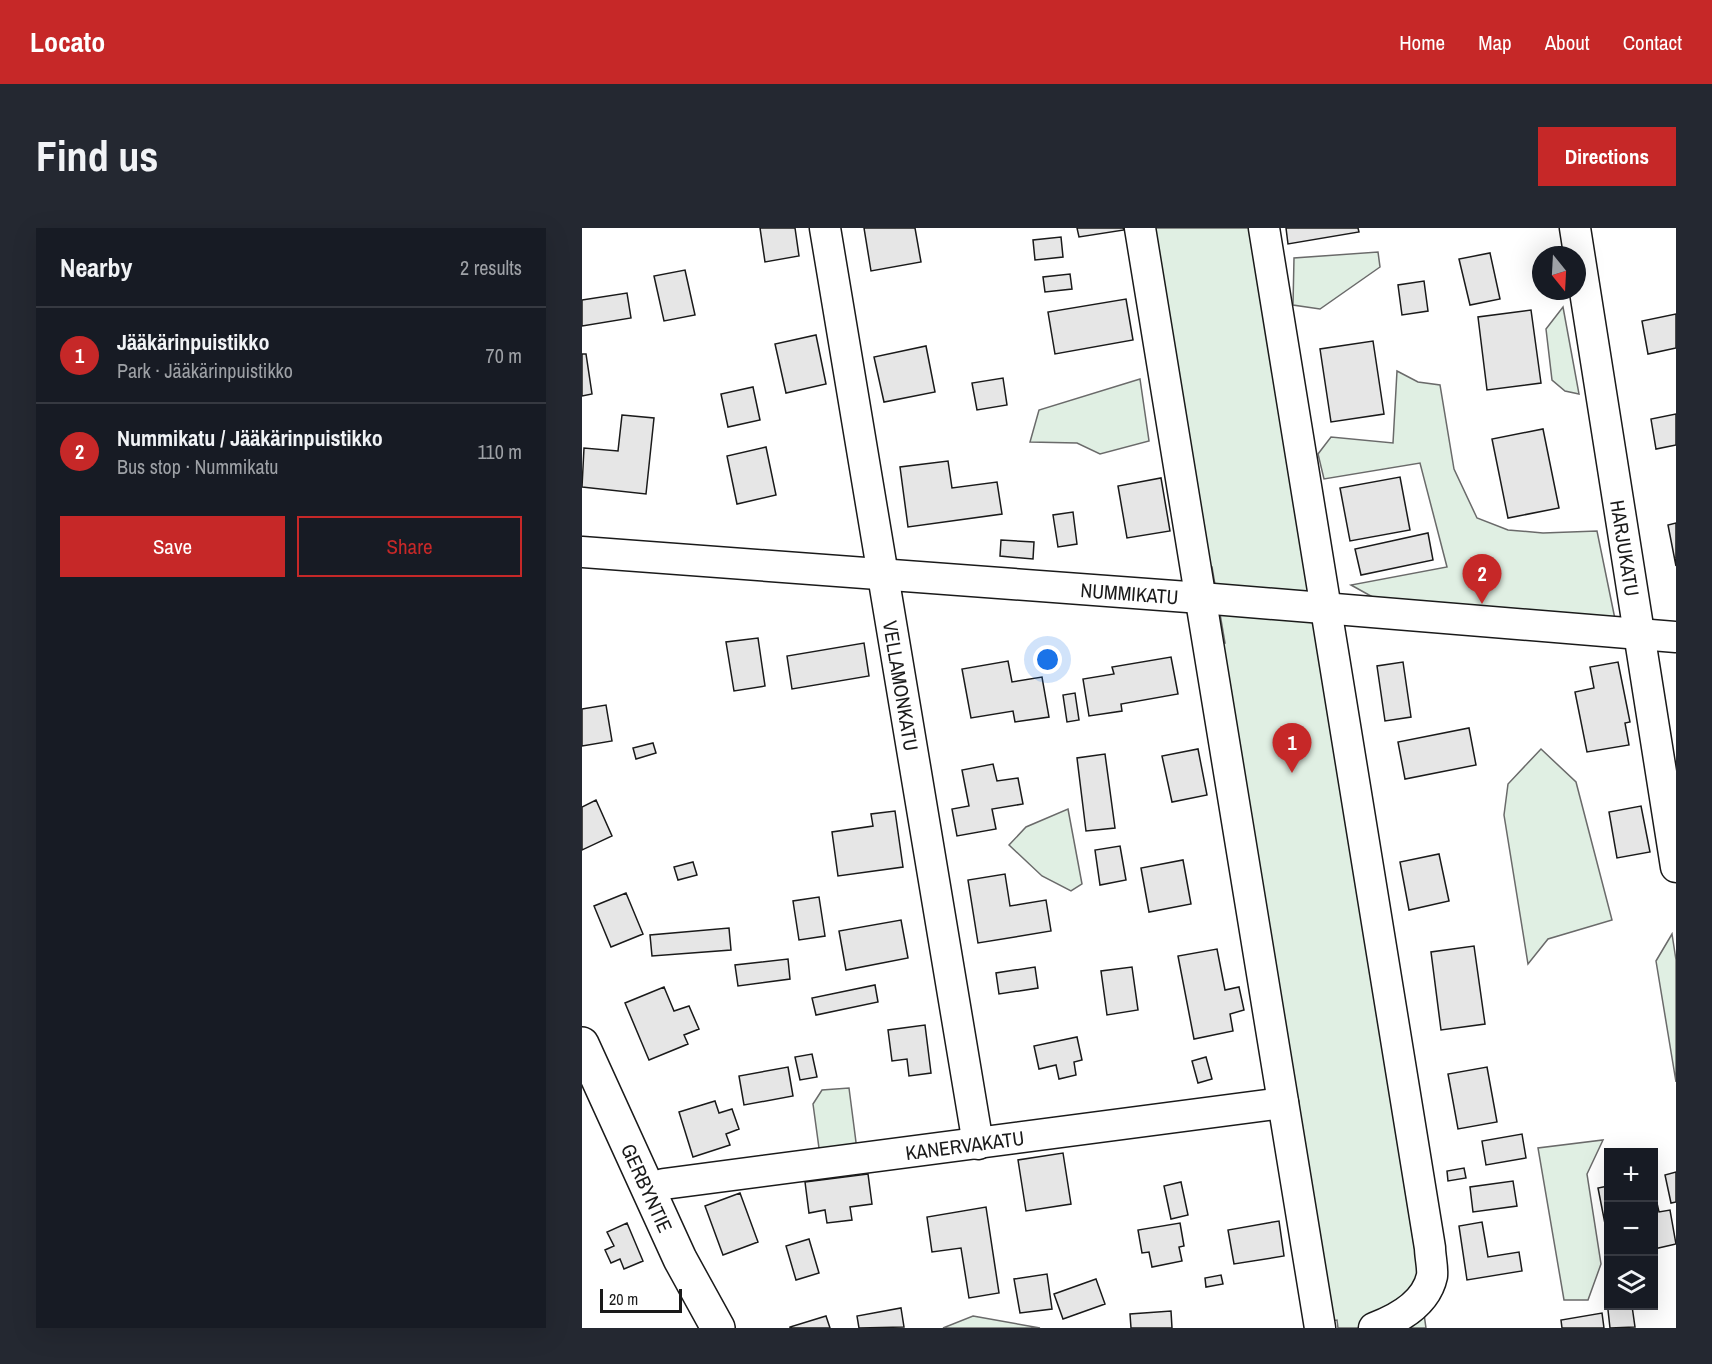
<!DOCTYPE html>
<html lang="en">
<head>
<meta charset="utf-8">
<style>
	:root { --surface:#171b24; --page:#242831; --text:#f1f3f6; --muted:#9ea1a6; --line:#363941; --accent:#c62828 }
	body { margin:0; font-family:"Archivo Narrow",sans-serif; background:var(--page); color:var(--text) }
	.controls { position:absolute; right:18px; bottom:18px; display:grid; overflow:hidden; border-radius:0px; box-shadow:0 6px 24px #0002 }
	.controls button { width:54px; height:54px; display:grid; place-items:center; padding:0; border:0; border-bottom:2px solid var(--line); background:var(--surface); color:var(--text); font:30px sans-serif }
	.compass { position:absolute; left:950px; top:18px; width:54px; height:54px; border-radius:50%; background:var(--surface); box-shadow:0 6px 24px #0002; rotate:162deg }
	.scale { position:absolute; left:18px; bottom:15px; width:82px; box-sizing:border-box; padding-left:6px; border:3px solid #1a1a1a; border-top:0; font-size:16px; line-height:21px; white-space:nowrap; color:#1a1a1a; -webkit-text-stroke:4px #fff; paint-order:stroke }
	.you { position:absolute; left:466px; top:432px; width:21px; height:21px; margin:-15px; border:4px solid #fff; border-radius:50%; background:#1a73e8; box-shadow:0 0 0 9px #1a73e833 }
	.badge { display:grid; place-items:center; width:39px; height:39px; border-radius:50%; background:var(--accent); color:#fff; font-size:20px; font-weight:700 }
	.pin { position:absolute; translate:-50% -50px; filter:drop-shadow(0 2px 3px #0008) }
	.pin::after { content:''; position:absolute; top:32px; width:21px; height:18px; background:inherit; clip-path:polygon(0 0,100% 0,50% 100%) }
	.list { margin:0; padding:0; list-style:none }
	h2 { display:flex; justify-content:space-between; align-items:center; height:78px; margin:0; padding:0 24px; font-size:26px }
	h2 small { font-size:20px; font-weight:400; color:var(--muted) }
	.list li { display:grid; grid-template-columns:39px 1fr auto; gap:18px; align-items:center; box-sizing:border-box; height:96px; padding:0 24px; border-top:2px solid var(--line) }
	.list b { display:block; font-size:22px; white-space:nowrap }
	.list p { margin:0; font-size:20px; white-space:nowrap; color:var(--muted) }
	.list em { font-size:20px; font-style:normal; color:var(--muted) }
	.actions { display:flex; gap:12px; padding:18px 24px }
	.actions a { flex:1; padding:14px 0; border:2px solid var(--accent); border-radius:0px; text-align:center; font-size:21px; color:var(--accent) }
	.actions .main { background:var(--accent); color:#fff }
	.icon { flex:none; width:33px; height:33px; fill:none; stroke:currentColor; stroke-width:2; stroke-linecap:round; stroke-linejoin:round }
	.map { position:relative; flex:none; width:1094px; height:1100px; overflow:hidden; border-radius:0px }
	header { display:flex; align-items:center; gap:36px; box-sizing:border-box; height:84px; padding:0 30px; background:var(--accent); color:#fff }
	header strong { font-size:28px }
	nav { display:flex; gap:33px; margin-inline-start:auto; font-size:21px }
	.intro { display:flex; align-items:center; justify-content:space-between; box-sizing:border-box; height:144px; padding:0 36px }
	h1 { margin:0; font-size:42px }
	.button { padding:15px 27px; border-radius:0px; background:var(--accent); color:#fff; font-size:21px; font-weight:700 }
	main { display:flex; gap:36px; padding:0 36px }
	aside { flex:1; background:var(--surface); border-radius:0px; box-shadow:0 6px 24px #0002 }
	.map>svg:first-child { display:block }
	.green { fill:#e0efe3; stroke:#6a6a6a; stroke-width:1.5 }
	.building { fill:#e6e6e6; stroke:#1a1a1a; stroke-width:1.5 }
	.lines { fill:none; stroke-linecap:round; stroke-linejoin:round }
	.minor-casing { stroke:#1a1a1a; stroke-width:33 }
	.major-casing { stroke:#1a1a1a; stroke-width:36 }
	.minor { stroke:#fff; stroke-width:30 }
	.major { stroke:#fff; stroke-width:33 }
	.labels { text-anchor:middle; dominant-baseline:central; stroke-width:4.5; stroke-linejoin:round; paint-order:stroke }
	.street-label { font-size:20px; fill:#1a1a1a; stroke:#fff }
</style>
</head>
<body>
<header>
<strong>Locato</strong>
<nav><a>Home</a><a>Map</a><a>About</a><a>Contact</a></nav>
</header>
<div class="intro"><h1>Find us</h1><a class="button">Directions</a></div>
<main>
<aside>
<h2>Nearby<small>2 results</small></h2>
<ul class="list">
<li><span class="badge">1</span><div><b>Jääkärinpuistikko</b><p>Park · Jääkärinpuistikko</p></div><em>70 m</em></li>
<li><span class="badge">2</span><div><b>Nummikatu / Jääkärinpuistikko</b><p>Bus stop · Nummikatu</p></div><em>110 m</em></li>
</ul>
<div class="actions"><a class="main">Save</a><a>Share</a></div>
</aside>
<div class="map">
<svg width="1094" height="1100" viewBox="0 0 1094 1100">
	<rect width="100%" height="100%" fill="#fff"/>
	<path class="green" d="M572,0H668L833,1023L844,1100H756L755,1092L749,1093L640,415H643L630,339H627Z
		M796,24L798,39L738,81L711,77L712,30Z
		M981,79L997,166L983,163L970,152L964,101Z
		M815,143L836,154L858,157L872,241L895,290L926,302L961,305L1015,303L1033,391L796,372L769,357L865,339L838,235L742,251L736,226L749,209L811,215Z
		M558,151L567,213L518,226L495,215L448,214L457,182Z
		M959,521L994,554L1030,692L966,711L946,736L922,587L926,556Z
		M486,581L500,656L489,663L460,648L427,617L444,599Z
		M1090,706L1094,732V854L1074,733Z
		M267,860L275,922L237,920L231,876L240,862Z
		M1021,912L1005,946L1019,1036L1006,1072H982L956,920Z
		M391,1088L458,1100H361Z"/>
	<path class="building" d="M178,0H213L217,28L183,34Z
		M282,0H333L339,34L289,43Z
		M495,0H541L542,2L497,9Z
		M704,0H776L777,4L706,16Z
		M479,9L481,29L453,32L451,12Z
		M908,25L918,71L888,77L877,31Z
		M103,42L113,87L82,93L72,48Z
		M488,46L490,61L463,64L461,49Z
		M842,53L846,83L820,87L816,57Z
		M45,65L49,90L0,98V72Z
		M544,71L551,112L473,126L466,84Z
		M949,82L959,155L905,162L896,89Z
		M1094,86V120L1066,126L1060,93Z
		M234,107L244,156L204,165L193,116Z
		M791,113L802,186L749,194L738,121Z
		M344,118L353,164L302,174L292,129Z
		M0,126H4L10,166L0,168Z
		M421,150L425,177L395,182L390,155Z
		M171,159L178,192L146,199L139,166Z
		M1094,186V217L1074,221L1069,191Z
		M40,187L72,190L64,266L0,259L2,220L36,223Z
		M961,201L977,280L926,290L910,211Z
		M184,219L194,267L155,276L145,228Z
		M366,233L370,260L415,254L420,286L326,299L318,239Z
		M818,249L828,302L768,313L758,260Z
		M579,250L588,303L545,310L536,258Z
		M491,284L495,316L476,319L471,287Z
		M1094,295V338L1086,297Z
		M846,305L851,332L779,347L773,321Z
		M419,312L452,314L451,331L418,328Z
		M176,410L183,458L152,463L144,414Z
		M282,415L287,448L210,461L205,428Z
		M589,429L596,466L539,476L540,483L507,488L501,451L532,446L530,439Z
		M426,433L430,454L460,449L467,489L433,494L431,483L389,490L380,441Z
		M821,434L829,489L803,493L795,438Z
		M1036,434L1048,494L1043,495L1047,517L1005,524L993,464L1012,460L1008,439Z
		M493,465L497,492L485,494L481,467Z
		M24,477L30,513L0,518V481Z
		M887,500L894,537L823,551L816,514Z
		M71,515L74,525L54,531L51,520Z
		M616,521L625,567L590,574L580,528Z
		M523,526L533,600L504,603L495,530Z
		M411,536L415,553L436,550L441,576L410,581L414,601L375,608L370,581L387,578L380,542Z
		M14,572L30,608L0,622V579Z
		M1059,578L1068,624L1035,630L1027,584Z
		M313,583L321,639L256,648L250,604L291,598L289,586Z
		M538,618L544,652L518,657L513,622Z
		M857,626L867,673L827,682L818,634Z
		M601,632L609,676L567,684L559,640Z
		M111,634L115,647L96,652L92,639Z
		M423,646L428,678L464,672L469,703L396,715L386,652Z
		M44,665L61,706L29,719L12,678Z
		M237,669L243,708L217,712L211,673Z
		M319,692L326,730L264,742L257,703Z
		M147,700L149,722L70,728L68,707Z
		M892,718L903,796L859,802L849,724Z
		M635,721L643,762L657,759L662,782L648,786L651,803L612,811L596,728Z
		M206,731L208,751L156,758L153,737Z
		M453,739L456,760L417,766L414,745Z
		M550,739L556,782L525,787L519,743Z
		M293,757L296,774L234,787L230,770Z
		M82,759L92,783L107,778L117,801L102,807L106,816L67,832L43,775Z
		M343,797L349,845L327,848L325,831L310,833L306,802Z
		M495,809L500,832L492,834L494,847L477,851L474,837L457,841L452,818Z
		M230,826L235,849L218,852L213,829Z
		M624,829L630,851L616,855L610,833Z
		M206,839L211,868L162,877L157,848Z
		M905,839L915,894L876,901L866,846Z
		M133,873L137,885L150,881L157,901L144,906L148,917L111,929L97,884Z
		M940,906L944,930L904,937L900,913Z
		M481,925L489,976L444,983L436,932Z
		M882,940L884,950L866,953L865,943Z
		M1094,944V974L1089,975L1083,947Z
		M286,946L290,976L268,979L270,992L245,995L243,982L227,985L223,954Z
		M931,953L935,978L891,984L888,959Z
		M599,954L606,987L589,991L582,958Z
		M1026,958V1011L1016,960Z
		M1072,962L1077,984L1088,982L1094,1016L1072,1021Z
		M158,965L176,1014L141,1027L123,978Z
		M404,979L417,1065L387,1070L379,1020L350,1024L345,989Z
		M697,993L702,1028L652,1036L646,1002Z
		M900,994L906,1029L937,1024L940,1043L885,1052L877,998Z
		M45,995L61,1033L42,1041L38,1031L29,1035L23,1022L32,1018L25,1004Z
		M598,995L602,1018L597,1019L600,1033L570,1039L567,1024L560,1025L556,1002Z
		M227,1011L237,1045L214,1052L204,1018Z
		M465,1046L470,1081L438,1085L432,1051Z
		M639,1047L641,1056L624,1059L623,1050Z
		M514,1051L523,1076L481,1091L472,1066Z
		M1026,1063V1078H1050L1053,1099L1028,1100L1024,1064Z
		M319,1080L322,1099L277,1100L275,1088Z
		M589,1083L590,1100H549L548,1086Z
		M1020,1085L1022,1100H980L979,1092Z
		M244,1088L248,1100H208V1099Z"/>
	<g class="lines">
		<defs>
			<g id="minor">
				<path id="s1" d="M243,0L396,916"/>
				<path d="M558,0L738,1100"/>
				<path d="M682,0L848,1020C848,1028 851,1040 850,1048C844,1076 816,1091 792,1100"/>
				<path id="s2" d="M993,0L1094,639"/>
				<path id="s3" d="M0,324L619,370L1094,409"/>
				<path id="s4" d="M66,961L82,956L701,875"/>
			</g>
			<g id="major">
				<path id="s5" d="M0,816L98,1031L136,1100"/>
			</g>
		</defs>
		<use href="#minor" class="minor-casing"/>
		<use href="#major" class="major-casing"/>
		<use href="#minor" class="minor"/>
		<use href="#major" class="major"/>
	</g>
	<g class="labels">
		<g class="street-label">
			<text stroke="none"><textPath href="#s2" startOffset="324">HARJUKATU</textPath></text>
			<text stroke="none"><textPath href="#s3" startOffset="549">NUMMIKATU</textPath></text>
			<text stroke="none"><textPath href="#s1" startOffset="464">VELLAMONKATU</textPath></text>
			<text stroke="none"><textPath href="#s4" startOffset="320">KANERVAKATU</textPath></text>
			<text stroke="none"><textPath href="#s5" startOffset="158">GERBYNTIE</textPath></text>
		</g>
	</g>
</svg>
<div class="controls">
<button>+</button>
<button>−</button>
<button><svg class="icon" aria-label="layers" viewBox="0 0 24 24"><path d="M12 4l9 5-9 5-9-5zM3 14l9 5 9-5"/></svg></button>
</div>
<svg class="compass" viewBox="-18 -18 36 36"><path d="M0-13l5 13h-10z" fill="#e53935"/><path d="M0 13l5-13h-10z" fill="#9ea1a6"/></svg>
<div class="scale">20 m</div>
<div class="you"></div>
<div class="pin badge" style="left:710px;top:545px">1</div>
<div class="pin badge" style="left:900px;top:376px">2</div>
</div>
</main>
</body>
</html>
